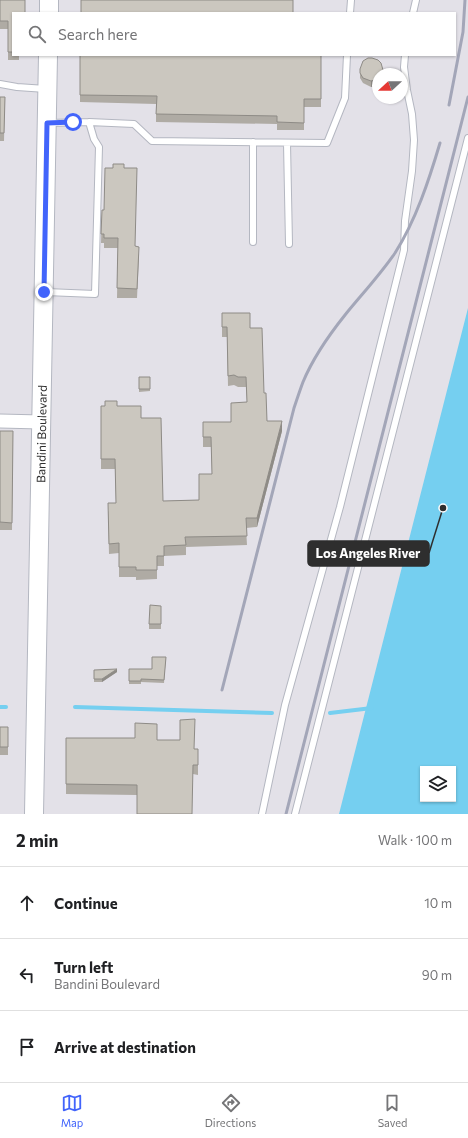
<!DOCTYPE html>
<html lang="en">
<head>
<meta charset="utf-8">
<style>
	:root { --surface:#fff; --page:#f2f2f2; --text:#202124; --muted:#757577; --line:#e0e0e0; --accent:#4264fb }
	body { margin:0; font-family:Commissioner,sans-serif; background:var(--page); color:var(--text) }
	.controls { position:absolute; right:12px; bottom:12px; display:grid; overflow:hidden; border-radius:0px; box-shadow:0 1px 3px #0004 }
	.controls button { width:36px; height:36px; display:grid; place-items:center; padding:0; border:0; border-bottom:1px solid var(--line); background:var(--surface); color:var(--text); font:20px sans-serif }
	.compass { position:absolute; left:372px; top:68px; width:36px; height:36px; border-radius:50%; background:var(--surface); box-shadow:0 1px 3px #0004; rotate:249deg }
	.stop { position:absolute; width:12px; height:12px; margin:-9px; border:3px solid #4264fb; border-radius:50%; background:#fff }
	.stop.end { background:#4264fb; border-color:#fff; box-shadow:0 1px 4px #0008 }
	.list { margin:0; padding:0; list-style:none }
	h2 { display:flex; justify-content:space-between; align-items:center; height:52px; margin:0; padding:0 16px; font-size:17px }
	h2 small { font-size:13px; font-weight:400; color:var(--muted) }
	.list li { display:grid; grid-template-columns:26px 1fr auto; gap:12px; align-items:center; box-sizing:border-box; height:72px; padding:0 16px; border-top:1px solid var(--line) }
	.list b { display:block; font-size:15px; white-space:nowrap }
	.list p { margin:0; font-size:13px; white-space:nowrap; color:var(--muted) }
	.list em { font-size:13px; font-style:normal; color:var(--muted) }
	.icon { flex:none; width:22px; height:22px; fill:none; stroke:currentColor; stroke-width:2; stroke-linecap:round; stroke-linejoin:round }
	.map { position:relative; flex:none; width:468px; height:814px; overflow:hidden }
	.search { position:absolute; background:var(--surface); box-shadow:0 1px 3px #0004; left:12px; right:12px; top:12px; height:44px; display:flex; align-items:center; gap:10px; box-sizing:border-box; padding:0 14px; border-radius:0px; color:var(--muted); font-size:15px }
	.sheet { height:268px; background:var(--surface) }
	nav { display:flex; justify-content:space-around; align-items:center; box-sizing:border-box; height:56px; border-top:1px solid var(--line); background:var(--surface); font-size:11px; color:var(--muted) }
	nav a { display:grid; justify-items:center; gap:2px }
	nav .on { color:var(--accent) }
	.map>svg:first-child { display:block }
	.industrial { fill:#e3e1e8; fill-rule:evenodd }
	.water { fill:#75cff0; fill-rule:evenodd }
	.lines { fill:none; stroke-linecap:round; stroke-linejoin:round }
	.stream { stroke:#75cff0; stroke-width:4 }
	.service-casing { stroke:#b4b7c1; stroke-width:8 }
	.minor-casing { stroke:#b4b7c1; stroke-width:15 }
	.secondary-casing { stroke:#b4b7c1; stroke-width:20 }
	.service { stroke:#fff; stroke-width:6 }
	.minor { stroke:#fff; stroke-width:13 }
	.secondary { stroke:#fff; stroke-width:18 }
	.rail { stroke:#a3a6b8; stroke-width:3 }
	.wall { fill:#afaba4 }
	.shaded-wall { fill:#8e8b86 }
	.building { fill:#cbc7bf; stroke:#8e8b86 }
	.route { stroke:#4264fb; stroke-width:5 }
	.labels { text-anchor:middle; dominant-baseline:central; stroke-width:4; stroke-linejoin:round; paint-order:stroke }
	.street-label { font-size:12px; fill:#2e2e2e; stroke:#fff }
	.leader { fill:none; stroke:#2e2e2e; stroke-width:1.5 }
	.callout-dot { fill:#2e2e2e; stroke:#fff; stroke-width:1.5 }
	.callout { fill:#2e2e2e; stroke:#2e2e2e; stroke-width:1.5 }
	.callout-label { font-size:13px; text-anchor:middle; font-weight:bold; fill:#fff }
</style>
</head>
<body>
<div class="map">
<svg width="468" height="814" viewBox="0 0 468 814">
	<rect width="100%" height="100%" fill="#efe9e1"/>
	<path class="industrial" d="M0,0H468V814H0ZM13,13H455V55H13ZM378,74H402V98H378ZM423,769H453V799H423Z"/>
	<path class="water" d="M468,308V814H339ZM423,769H453V799H423Z"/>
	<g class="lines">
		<path class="stream" d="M0,707H6
			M75,707L272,713
			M330,713L372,708"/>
		<defs>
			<path id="service" d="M350,13L351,0
				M413,13L416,0
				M0,84L17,87L46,89
				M89,122L134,124L152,141L327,143L345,98L347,55
				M253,142V242
				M287,143L289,244
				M46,292L95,294L99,147L94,139L89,122L48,123
				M262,814L285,705L340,507L404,250L405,221L412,171L414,140L412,114L407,90L404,67L405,55
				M295,814L468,138"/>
			<path id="minor" d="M0,421L41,422"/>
			<path id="secondary" d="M49,13V0
				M34,814L48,55"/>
		</defs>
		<use href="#service" class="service-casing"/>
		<use href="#minor" class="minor-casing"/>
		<use href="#secondary" class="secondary-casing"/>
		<use href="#service" class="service"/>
		<use href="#minor" class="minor"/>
		<use href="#secondary" class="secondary"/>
		<path class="rail" d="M449,105L463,32L465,0
			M222,690L294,408C297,399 300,390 303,382C313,358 329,335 345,315C362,294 380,275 395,253C416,220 429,180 440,143
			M286,814L468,97"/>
	</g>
	<path class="wall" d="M0,0L13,13V55H19V60H8V29H0Z
		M80,55H321V107H304V130H277V124L156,122V104L80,102Z
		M360,69L383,74L371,87L363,83L360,78Z
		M0,97H5L4,141H0Z
		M113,168H124L135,246L139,256L137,298H117L118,248H104V243H101L102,210H104Z
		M222,313L250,328L264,393L267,421L282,431L257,527L246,528L247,545L186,547V555L164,556V566H157V579L136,580V577H119V553L109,554L108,512L116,503L115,469H101V406H117L141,418L163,501L199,500L212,474L211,447H203V422H231L247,402L246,387H238L234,385L228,386L227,337H222Z
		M139,377H150V391L139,392Z
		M0,431H13L12,530H0Z
		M161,606V629H149V624Z
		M166,657L164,683L141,682V684H129V669H152Z
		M94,670L117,672L102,682H94Z
		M0,727H8V755H0Z
		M66,738L157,740L195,749H198V775L193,774L137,795L66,794Z"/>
	<path class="shaded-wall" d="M378,79V85L371,87V81Z
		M282,421V431L257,527V518Z
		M117,669V672L102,682V679Z"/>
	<path class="building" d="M0,0H25V13H13V52H8V21H0Z
		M81,0H293V13H81Z
		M80,55H321V99H304V123L277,122V116L156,114L157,96L80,95Z
		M368,58H372L378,60L381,63L383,70L382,74H378V79L371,81L363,78L360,73V69L363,61Z
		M0,97H5L4,133H0Z
		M113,164H124V168H137L135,246L139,247L137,289L117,288L118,238H104V234H101L102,210H104L105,168H113Z
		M222,313H250V328H262L264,393H266L267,421H282L257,518H246L247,536L185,537L186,545L164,546V556H157V570H136V567H119V543L109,544L108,503H116L115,459H101V406H105V401H117V406H141V418H161L163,501L199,500V474H212L211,437H203V422H231V403L247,402L246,377H238L234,375L228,376L227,327H222Z
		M139,377H150V389H139Z
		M0,431H13L12,523L0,522Z
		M150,605L161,606V624H149Z
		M152,657H166L164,680L141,679V681H129V669H152Z
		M117,669L102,679H94V670Z
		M195,719L194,749H198V765H193L192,814H137V785L66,784V738H135V723L157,724V740H180V720Z
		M0,727H8V747H0Z"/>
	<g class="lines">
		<path class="route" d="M44,292L47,123L73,122"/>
	</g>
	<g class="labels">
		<g class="street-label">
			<text transform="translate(41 434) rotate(-89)">Bandini Boulevard</text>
		</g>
	</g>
	<path class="leader" d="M443 508L429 553"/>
	<circle class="callout-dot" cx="443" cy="508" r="4"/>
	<rect class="callout" x="308" y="541" width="121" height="25" rx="4"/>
	<g class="callout-label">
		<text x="368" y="558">Los Angeles River</text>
	</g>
</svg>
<div class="controls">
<button><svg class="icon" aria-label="layers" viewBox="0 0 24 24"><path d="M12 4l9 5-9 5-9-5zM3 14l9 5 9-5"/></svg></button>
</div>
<svg class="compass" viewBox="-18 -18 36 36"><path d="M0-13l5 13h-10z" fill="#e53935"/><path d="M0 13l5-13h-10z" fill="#757577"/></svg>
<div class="stop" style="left:73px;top:122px"></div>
<div class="stop end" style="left:44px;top:292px"></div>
<div class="search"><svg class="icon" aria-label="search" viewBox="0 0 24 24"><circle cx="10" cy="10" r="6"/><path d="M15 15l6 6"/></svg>Search here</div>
</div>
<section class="sheet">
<h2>2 min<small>Walk · 100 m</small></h2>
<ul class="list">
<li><svg class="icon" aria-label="ahead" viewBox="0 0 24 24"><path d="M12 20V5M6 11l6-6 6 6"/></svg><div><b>Continue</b></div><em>10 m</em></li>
<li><svg class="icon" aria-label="left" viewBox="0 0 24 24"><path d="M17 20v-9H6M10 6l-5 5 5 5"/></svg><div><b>Turn left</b><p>Bandini Boulevard</p></div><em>90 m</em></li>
<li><svg class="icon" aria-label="arrive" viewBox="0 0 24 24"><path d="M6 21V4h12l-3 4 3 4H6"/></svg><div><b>Arrive at destination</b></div></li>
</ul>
</section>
<nav>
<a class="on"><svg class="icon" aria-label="map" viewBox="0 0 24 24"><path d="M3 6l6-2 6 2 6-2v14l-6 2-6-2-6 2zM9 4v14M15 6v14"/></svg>Map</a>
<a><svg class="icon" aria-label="directions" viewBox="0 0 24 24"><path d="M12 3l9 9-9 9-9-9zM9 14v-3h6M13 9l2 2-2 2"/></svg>Directions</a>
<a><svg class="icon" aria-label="saved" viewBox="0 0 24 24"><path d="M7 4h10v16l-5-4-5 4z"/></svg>Saved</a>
</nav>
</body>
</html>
